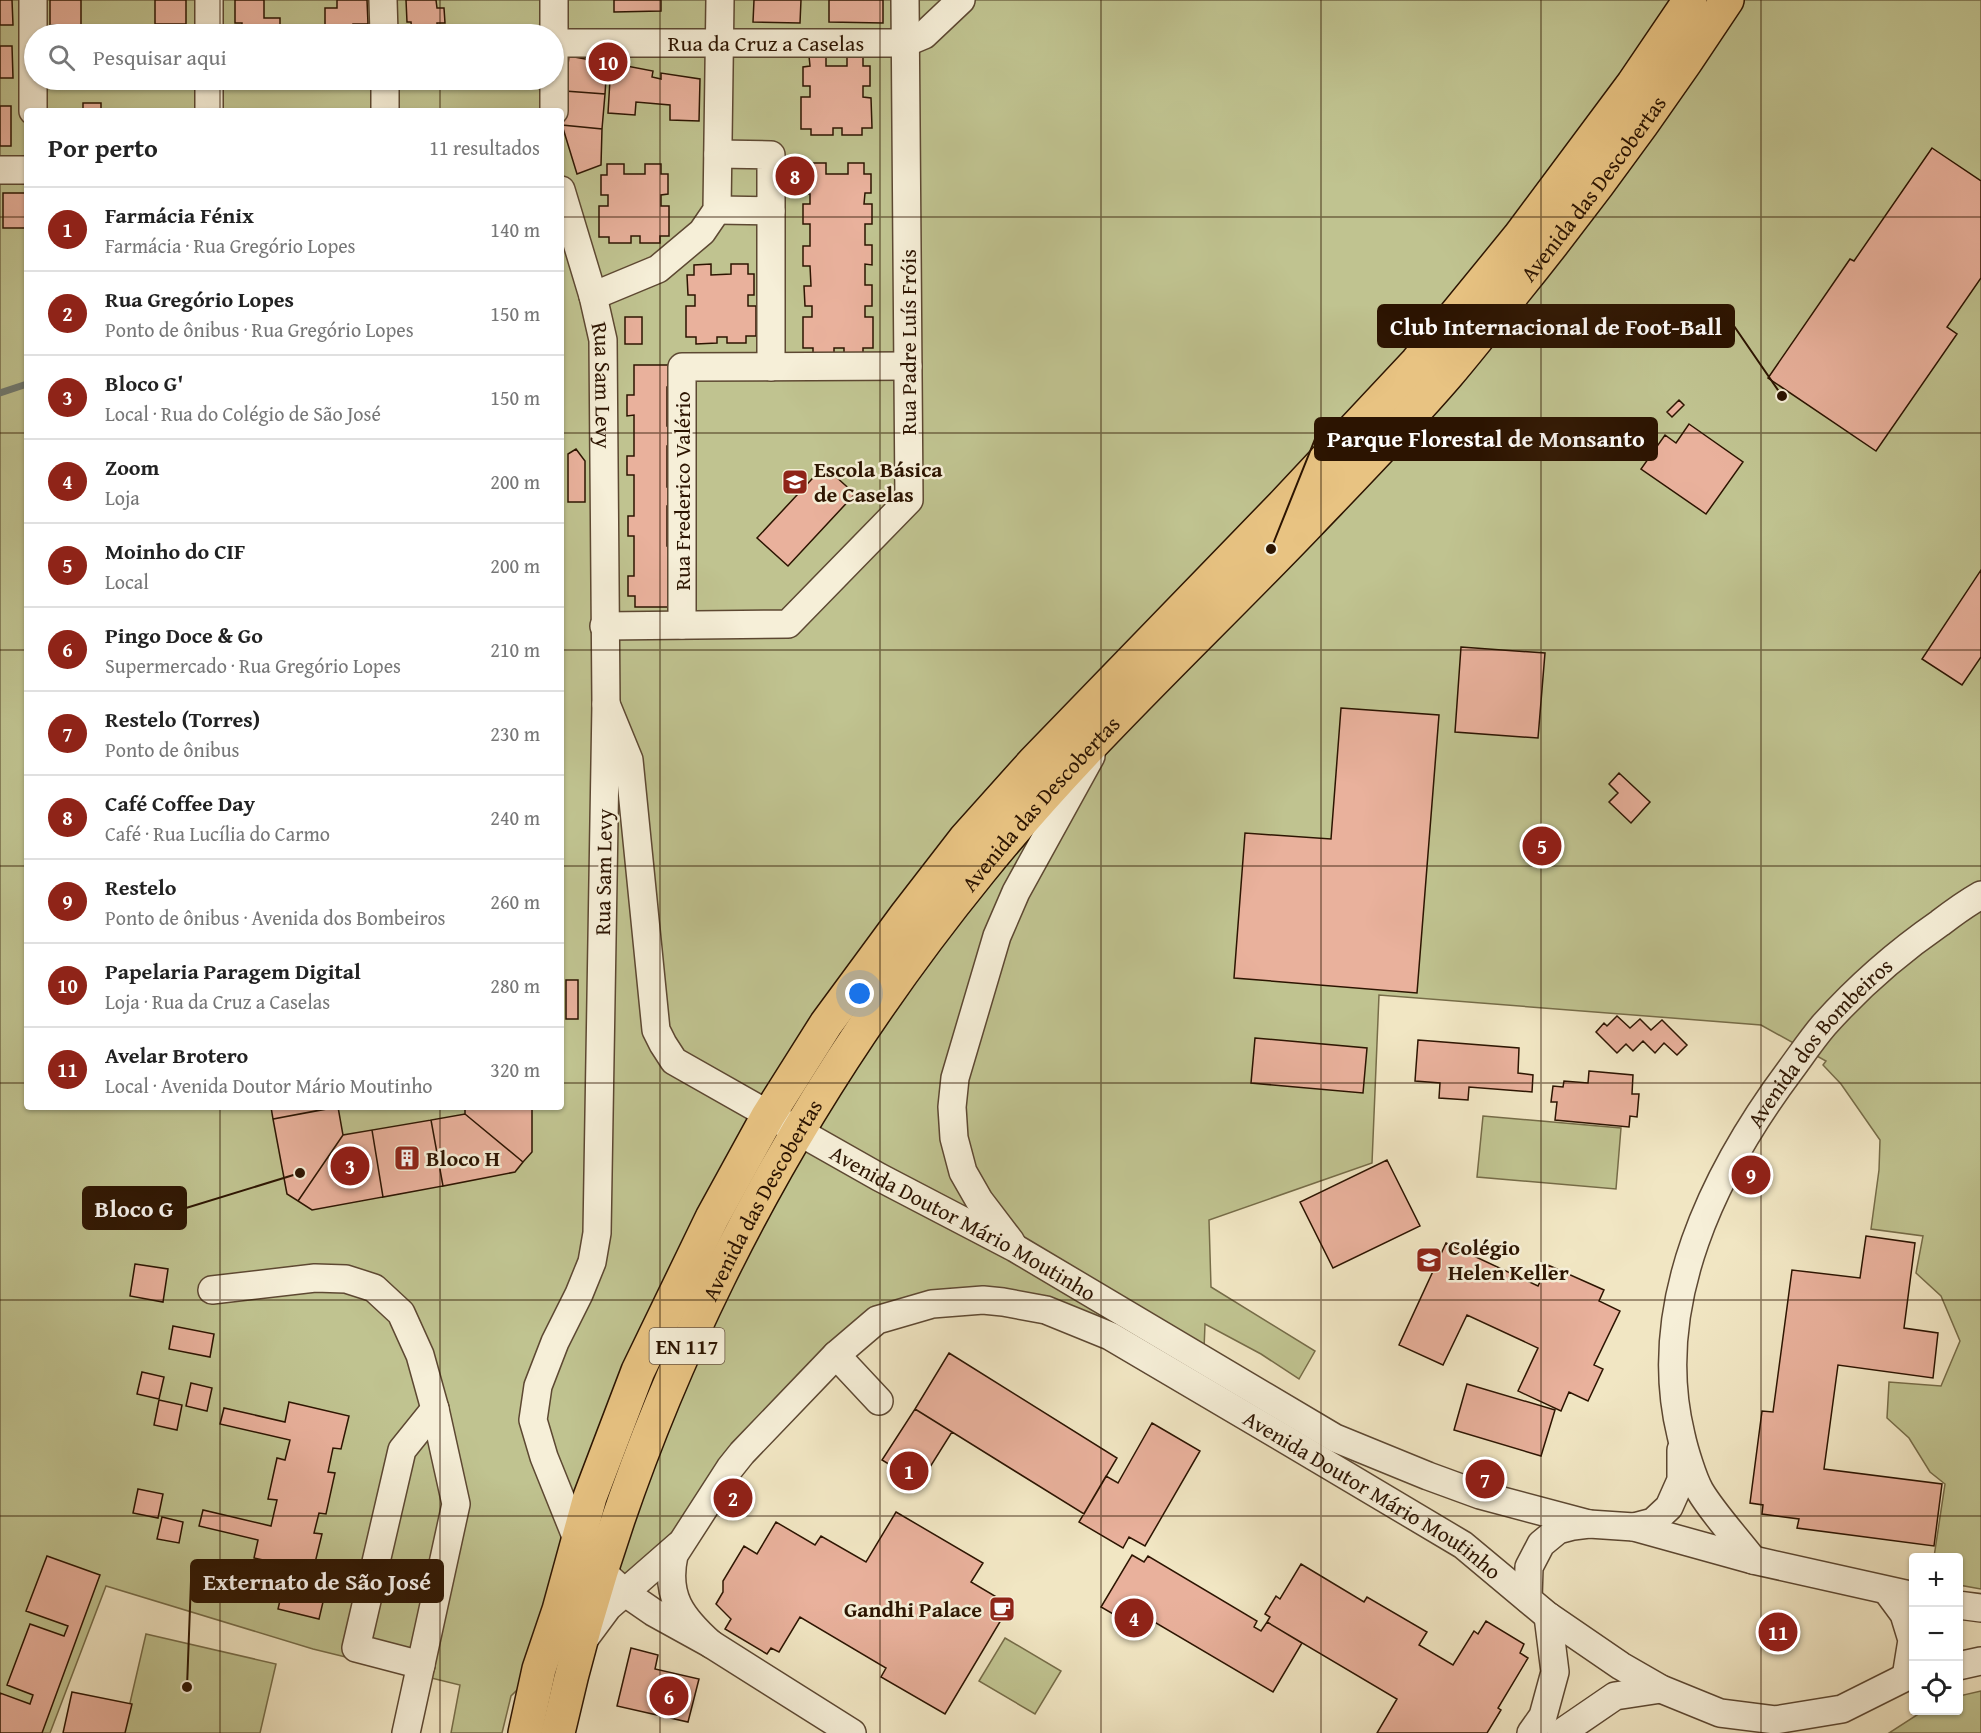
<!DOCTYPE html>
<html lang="pt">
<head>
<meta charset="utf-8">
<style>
	:root { --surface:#fff; --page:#f2f2f2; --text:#222; --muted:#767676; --line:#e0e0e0; --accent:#8f2418 }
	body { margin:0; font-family:"Gentium Book Plus",serif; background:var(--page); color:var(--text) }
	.controls { position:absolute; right:18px; bottom:18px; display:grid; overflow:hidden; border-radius:6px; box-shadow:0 2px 4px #0004 }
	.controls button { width:54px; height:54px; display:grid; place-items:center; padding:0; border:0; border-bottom:2px solid var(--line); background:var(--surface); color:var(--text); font:30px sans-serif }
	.you { position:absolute; left:860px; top:994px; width:21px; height:21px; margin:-15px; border:4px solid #fff; border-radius:50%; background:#1a73e8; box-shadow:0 0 0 9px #1a73e833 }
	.badge { display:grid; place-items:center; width:39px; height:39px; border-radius:50%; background:var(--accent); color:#fff; font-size:20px; font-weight:700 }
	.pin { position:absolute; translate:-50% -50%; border:3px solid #fff; box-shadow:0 2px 6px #0006 }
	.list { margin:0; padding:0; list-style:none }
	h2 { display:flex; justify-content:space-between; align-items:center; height:78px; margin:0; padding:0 24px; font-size:26px }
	h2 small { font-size:20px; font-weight:400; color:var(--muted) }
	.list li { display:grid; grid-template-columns:39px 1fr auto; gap:18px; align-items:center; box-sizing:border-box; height:84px; padding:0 24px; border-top:2px solid var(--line) }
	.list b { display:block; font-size:22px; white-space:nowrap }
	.list p { margin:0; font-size:20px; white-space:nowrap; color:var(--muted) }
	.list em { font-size:20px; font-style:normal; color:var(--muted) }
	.icon { flex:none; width:33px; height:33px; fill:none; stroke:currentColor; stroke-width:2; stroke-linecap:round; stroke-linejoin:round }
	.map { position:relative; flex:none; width:1981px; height:1733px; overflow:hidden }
	.search { position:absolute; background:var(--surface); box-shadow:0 2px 4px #0004; left:24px; top:24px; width:540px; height:66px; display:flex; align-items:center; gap:15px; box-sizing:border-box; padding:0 21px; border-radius:33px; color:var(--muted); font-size:22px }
	.panel { position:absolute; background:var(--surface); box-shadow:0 2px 4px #0004; left:24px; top:108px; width:540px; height:1002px; border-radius:6px }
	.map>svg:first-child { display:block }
	.green { fill:#c0c390; stroke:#766c48; stroke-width:1.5; fill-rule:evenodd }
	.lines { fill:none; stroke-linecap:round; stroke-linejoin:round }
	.stream { stroke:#707a71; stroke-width:7 }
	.building { fill:#e9b19c; stroke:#2c1401; stroke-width:1.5 }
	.street-casing { stroke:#5d4832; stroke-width:30 }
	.primary-casing { stroke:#2c1401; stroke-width:36 }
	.street { stroke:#f6efd8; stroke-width:27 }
	.primary { stroke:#e8c382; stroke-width:33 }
	.grid { fill:none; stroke:#2c1401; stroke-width:1.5; stroke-opacity:0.55 }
	.labels { text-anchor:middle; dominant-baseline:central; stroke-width:5; stroke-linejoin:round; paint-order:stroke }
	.shield { fill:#f6efd8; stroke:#695642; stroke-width:1.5 }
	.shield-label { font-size:21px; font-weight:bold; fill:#2c1401 }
	.street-label { font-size:22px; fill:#2c1401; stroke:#f6efd8 }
	.poi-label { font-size:22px; font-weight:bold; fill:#2c1401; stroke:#f6efd8; text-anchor:start }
	.leader { fill:none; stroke:#2c1401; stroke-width:2 }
	.callout-dot { fill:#2c1401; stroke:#f6efd8; stroke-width:2 }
	.callout { fill:#2c1401; stroke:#2c1401; stroke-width:2 }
	.callout-label { font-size:24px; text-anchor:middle; font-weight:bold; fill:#fff }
</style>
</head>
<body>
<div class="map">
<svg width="1981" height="1733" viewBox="0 0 1981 1733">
	<rect width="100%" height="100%" fill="#f1e6c3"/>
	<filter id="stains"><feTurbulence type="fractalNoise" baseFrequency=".00333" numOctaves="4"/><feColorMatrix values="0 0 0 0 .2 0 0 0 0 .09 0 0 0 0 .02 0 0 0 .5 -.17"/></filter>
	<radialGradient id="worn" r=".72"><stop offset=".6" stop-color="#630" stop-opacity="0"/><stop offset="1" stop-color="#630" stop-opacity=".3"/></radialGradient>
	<path class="green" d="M0,0H1981V1589L1959,1585L1958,1558L1934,1557L1945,1484L1930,1472L1909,1438L1887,1418L1889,1382L1941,1386L1960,1341L1941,1296L1916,1273L1923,1236L1871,1229L1879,1170L1880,1140L1841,1084L1823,1065L1826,1061L1761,1025L1379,995L1372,1163L1209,1220L1211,1287L1315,1351L1299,1379L1261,1354L1205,1324L1203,1375L983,1297L858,1335L699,1514L511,1696L502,1733H451L460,1685L313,1649L106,1586L50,1733H0ZM34,34H554V80H34ZM27,111H561V1107H27Z
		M1483,1116L1621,1128L1616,1189L1477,1177Z
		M146,1634L276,1664L260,1733H123Z
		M1005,1638L1061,1671L1035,1714L979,1681Z
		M1981,1691V1733H1889L1923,1711L1958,1710L1959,1696Z"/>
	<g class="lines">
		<path class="stream" d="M0,393L27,384"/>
	</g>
	<path class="building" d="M0,0H12L13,25H0Z
		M50,0H81V25H50Z
		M155,0H186V24H155Z
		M235,0H264V18H280V33H242V23H235Z
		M337,0H367L368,24H353V30H325V8H337Z
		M406,0H436L437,8H444L445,23H437V32H412L411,22H407Z
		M614,0H661V11L614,12Z
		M754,0H801L800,23L753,22Z
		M829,0H883V23L829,22Z
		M0,46H12L13,78H0Z
		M569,56L607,63L605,94L565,91Z
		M809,56H826V66H847V56H863V66H870V86H863V97L871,98L872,128H862V135H842V128H833V135H811V129H801V97H810V86H803V67L810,66Z
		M611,63L653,71L652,77L661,79V73L700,79L699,121L670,120V105L636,102L635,115L608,113Z
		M51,80H104V86H51Z
		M141,80H185V85H141Z
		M310,80H348V83L310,84Z
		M424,80H468V87H424Z
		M565,91L605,94L602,129L562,125Z
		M83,103H101V111H83Z
		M0,106H11V146H0Z
		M562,125L602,129L601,165L577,174Z
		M1932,148L1981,181V278L1947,327L1957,334L1876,451L1768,378L1850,259L1854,261Z
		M810,163H826V174H848V163H864V174H871V193H865L864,204H872V224H865V245H872V265L865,264V285H872V306H865V317H873V348H863V355H844V348H834V355H813V348H803V317H812V306H805L804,286H811L810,266H803V246H810V224H803V204H810V194H803V174H810Z
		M607,164H624V174H645V164H661V174H668V194L661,195V206H669V236H660V243H640V236H631V243H609V237H599V206H608V195H601V175H607Z
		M3,193H27V228H3Z
		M711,264V275L731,274V264H748V274H754V295H748V306H756V336H746V343H727V337H717V343L696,344V337H686V306H695V295H688L687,275H694V265Z
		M625,317H642V344H625Z
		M634,365H673V387H667V426H674V446H667V487H674V506H667V546H674L675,567H668V607H635V596H628V576H634V536H628V516H634V475H627V456H634V415L627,416V395H634Z
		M1679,400L1684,405L1672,417L1667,412Z
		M1689,424L1743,462L1706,514L1641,469L1665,435L1676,443Z
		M576,449L585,461V502H568V454Z
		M824,466L855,494L788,566L757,538Z
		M1981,570V657L1962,685L1922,659Z
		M1461,647L1545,653L1538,738L1455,732Z
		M1341,708L1439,715L1417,993L1234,978L1245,833L1331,839Z
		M1619,773L1650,802L1631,823L1609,802L1618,793L1609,784Z
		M1530 846a12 12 0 1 1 24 0a12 12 0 1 1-24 0Z
		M566,980H578V1019H566Z
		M1617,1016L1630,1028L1640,1019L1651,1030L1662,1020L1687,1045L1677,1055L1664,1043L1655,1053L1643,1041L1633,1051L1626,1044L1617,1053L1596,1032L1604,1023L1607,1026Z
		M1255,1038L1367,1048L1363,1093L1251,1083Z
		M1418,1040L1519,1048L1518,1073L1533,1075L1532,1092L1469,1087L1468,1100L1439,1098L1440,1083L1415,1081Z
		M1589,1071L1633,1075L1632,1094H1639L1637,1117L1630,1116L1629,1127L1555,1120L1557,1102H1551L1553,1086L1563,1087L1564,1081L1588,1083Z
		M271,1107H336L273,1119Z
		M338,1107L343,1135L298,1201L287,1194L273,1119Z
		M465,1107H532V1152L523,1162L465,1114Z
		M465,1114L523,1162L515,1172L443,1186L431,1120Z
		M431,1120L443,1186L383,1197L372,1130Z
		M372,1130L383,1197L312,1210L298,1201L343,1135Z
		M1387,1160L1420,1226L1333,1268L1300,1202Z
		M1866,1236L1915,1243L1904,1328L1938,1333L1933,1378L1838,1365L1824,1469L1942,1484L1934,1546L1797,1528L1799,1519L1762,1514L1763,1505L1750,1503L1762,1411L1773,1412L1792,1270L1860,1278Z
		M1446,1243L1538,1286L1548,1265L1604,1290L1599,1301L1620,1311L1594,1365L1603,1369L1588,1401L1569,1392L1561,1411L1518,1391L1538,1348L1467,1315L1443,1365L1399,1345Z
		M135,1264L168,1269L163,1302L130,1296Z
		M173,1326L214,1334L210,1357L169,1349Z
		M949,1353L1117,1458L1084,1514L915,1409Z
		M142,1372L164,1377L159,1399L137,1394Z
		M191,1383L212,1388L207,1411L186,1406Z
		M1467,1384L1555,1410L1541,1456L1454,1430Z
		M159,1400L182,1405L177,1430L154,1425Z
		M289,1402L349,1416L341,1449L333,1448L328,1472L335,1473L326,1514L319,1513L314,1533L322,1534L313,1571L254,1558L258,1540L199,1526L203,1510L271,1526L277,1500L268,1499L277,1458L285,1460L290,1440L220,1424L224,1408L285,1422Z
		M915,1409L952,1432L920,1483L882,1460Z
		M1152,1423L1200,1451L1145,1546L1129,1537L1123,1548L1079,1522L1106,1476L1118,1483Z
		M138,1489L163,1494L158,1518L133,1513Z
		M896,1512L983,1563L971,1582L1010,1605L945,1714L881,1677L886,1668L800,1617L779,1652L771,1648L767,1654L725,1629L731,1619L716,1604L723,1592V1581L744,1546L757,1554L776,1522L815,1545L821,1536L866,1562Z
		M162,1517L183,1522L179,1543L157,1539Z
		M1132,1555L1144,1562L1148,1556L1257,1621L1254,1627L1261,1631L1267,1622L1302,1643L1273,1692L1146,1617L1139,1629L1101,1607Z
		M47,1556L100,1575L42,1733H0V1693L30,1704L33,1695L7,1685L30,1624L64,1636L68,1626L26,1611Z
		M1301,1564L1364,1602L1367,1597L1427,1632L1419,1645L1453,1665L1474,1631L1478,1634L1486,1621L1524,1644L1520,1653L1528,1658L1498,1708L1501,1710L1487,1733H1377L1397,1699L1267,1622L1270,1617L1265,1614L1276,1596L1280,1599Z
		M282,1592L323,1602L319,1619L278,1609Z
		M631,1648L658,1655L655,1669L699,1679L688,1722L617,1706Z
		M72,1692L132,1704L125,1733H63Z"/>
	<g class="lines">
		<defs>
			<g id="street">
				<path d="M33,0V111"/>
				<path d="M209,0V34"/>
				<path d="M383,0L384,34"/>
				<path id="s1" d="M554,43H905L924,35L961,0"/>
				<path d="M209,80V111"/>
				<path d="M385,80V111"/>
				<path d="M554,111V0"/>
				<path d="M0,170H27"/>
				<path id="s2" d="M561,190L593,296L603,340L606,704L597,1233L592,1262L579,1294L555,1342L538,1386L533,1420L544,1457L577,1539"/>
				<path d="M717,210L771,211V155L718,154"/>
				<path d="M771,211V367"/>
				<path d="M593,296L658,269L702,232L717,210L720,0"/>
				<path d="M682,625V367L908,366"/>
				<path d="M604,626L788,624L909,500L905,0"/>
				<path id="s3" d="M606,704L629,760L656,1030L663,1044L674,1061L879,1177L1015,1248L1335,1438L1428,1476L1480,1495L1589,1524"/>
				<path d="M1011,1242L979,1200L963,1172L954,1138L952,1107L955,1078L997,936L1016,892L1091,756"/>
				<path d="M212,1290L315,1278L346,1279L374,1288L401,1313L420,1355L435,1409L456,1504L406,1733"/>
				<path d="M836,1355L879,1401"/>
				<path d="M1634,1527L1653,1522L1669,1507L1681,1480V1450"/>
				<path id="s4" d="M1753,1560C1737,1539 1713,1513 1700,1491C1693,1479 1684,1449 1681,1435C1649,1304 1714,1172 1791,1069C1802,1054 1812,1039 1824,1025C1858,987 1898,952 1940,923C1953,913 1967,903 1981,895"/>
				<path d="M600,1570L624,1592L653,1612L711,1644L852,1733"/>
				<path d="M1887,1591L1904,1614L1912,1640L1906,1677"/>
				<path d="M1528,1599L1529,1567L1541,1544L1558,1530L1573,1526L1589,1524L1634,1527L1753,1560L1914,1596"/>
				<path d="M1958,1605L1981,1608"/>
				<path d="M585,1638L608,1607L679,1545"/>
				<path id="s5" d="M711,1644C681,1617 665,1596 674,1555L730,1468L742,1453L836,1355L877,1320L932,1304L983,1300L1003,1302L1046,1310L1110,1336L1278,1435L1463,1545L1548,1616L1621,1666L1661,1689L1720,1713L1775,1720L1842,1709L1906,1677L1914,1676"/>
				<path d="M421,1665L356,1648L402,1450L435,1409"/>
				<path d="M1958,1666L1981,1661"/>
				<path d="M1531,1733L1543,1716L1555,1672L1548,1616"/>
				<path d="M1561,1733L1615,1696L1661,1689"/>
			</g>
			<g id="primary">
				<path d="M525,1733L539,1669L559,1610L590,1497L638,1371L712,1218L768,1116L826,1024L907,914L965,839L1034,762L1284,504L1417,362L1519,237L1633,84L1690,0"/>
				<path id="s6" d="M558,1733C628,1417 776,1122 980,871C1080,747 1199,638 1309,523C1356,474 1403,426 1447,375C1470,348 1492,320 1514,292C1590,198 1661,101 1727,0"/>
			</g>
		</defs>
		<use href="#street" class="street-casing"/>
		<use href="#primary" class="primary-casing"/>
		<use href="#street" class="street"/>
		<use href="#primary" class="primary"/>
	</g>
	<path class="grid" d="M220,0V34M440,0V34M660,0V1733M880,0V1733M1101,0V1733M1321,0V1733M1541,0V1733M1761,0V1733M220,80V111M440,80V111M0,217H27M561,217H1981M0,433H27M561,433H1981M0,650H27M561,650H1981M0,866H27M561,866H1981M0,1083H27M561,1083H1981M220,1107V1733M440,1107V1733M0,1300H1981M0,1516H1981"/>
	<defs>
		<symbol id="school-square" viewBox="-11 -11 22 22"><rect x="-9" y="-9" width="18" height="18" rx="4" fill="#8f2418" stroke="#f6efd8"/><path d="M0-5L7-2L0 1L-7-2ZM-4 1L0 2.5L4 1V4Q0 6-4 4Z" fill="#fff"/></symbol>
		<symbol id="building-square" viewBox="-11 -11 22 22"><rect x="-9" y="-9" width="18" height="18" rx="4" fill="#8f2418" stroke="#f6efd8"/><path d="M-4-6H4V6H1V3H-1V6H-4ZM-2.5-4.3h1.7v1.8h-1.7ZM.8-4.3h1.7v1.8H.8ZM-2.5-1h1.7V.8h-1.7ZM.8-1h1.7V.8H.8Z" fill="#fff"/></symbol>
		<symbol id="cafe-square" viewBox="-11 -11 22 22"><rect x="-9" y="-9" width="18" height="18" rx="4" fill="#8f2418" stroke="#f6efd8"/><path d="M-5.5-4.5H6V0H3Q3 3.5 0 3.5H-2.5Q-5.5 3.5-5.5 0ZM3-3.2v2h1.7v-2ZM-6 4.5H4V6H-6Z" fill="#fff"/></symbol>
	</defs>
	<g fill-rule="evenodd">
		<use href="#school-square" x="780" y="467" width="30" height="30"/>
		<use href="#building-square" x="392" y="1143" width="30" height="30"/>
		<use href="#school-square" x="1414" y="1245" width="30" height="30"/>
		<use href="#cafe-square" x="987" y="1594" width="30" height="30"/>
	</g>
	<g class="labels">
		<rect class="shield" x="649.5" y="1328" width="75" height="36" rx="4.5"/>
		<g class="shield-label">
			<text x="687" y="1346">EN 117</text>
		</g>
		<g class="street-label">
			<text stroke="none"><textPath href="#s1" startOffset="212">Rua da Cruz a Caselas</textPath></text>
			<text stroke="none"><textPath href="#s6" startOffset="1887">Avenida das Descobertas</textPath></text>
			<text transform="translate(908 342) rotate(-90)">Rua Padre Luís Fróis</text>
			<text stroke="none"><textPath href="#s2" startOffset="201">Rua Sam Levy</textPath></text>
			<text transform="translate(682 491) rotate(-90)">Rua Frederico Valério</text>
			<text stroke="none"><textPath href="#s6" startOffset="1059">Avenida das Descobertas</textPath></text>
			<text transform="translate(603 872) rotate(-89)">Rua Sam Levy</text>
			<text stroke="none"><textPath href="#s4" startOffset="580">Avenida dos Bombeiros</textPath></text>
			<text stroke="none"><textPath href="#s6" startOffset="573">Avenida das Descobertas</textPath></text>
			<text stroke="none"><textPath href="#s3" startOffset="699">Avenida Doutor Mário Moutinho</textPath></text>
			<text stroke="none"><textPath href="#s5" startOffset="963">Avenida Doutor Mário Moutinho</textPath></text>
		</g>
		<g class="poi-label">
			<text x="814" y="469">Escola Básica<tspan x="814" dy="25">de Caselas</tspan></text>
			<text x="426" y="1158">Bloco H</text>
			<text x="1448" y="1247">Colégio<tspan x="1448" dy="25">Helen Keller</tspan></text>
			<text x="982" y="1609" text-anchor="end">Gandhi Palace</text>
		</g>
	</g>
	<path class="leader" d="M1782 396L1734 326M1271 549L1315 439M300 1173L186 1208M187 1687L191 1581"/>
	<g class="callout-dot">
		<circle cx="1782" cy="396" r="6"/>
		<circle cx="1271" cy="549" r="6"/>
		<circle cx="300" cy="1173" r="6"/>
		<circle cx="187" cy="1687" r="6"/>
	</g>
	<g class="callout">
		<rect x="1378" y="305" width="356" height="42" rx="6"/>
		<rect x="1315" y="418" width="342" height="42" rx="6"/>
		<rect x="83" y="1187" width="103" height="42" rx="6"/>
		<rect x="191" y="1560" width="252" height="42" rx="6"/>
	</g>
	<g class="callout-label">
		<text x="1556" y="335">Club Internacional de Foot-Ball</text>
		<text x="1486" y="447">Parque Florestal de Monsanto</text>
		<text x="134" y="1217">Bloco G</text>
		<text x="317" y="1590">Externato de São José</text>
	</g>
	<rect width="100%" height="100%" filter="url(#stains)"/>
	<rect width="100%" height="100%" fill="url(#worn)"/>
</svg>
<div class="controls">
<button>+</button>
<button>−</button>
<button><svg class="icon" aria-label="locate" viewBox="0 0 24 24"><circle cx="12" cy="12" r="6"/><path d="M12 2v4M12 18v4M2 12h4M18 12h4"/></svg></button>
</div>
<div class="you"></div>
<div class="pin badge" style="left:909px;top:1471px">1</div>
<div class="pin badge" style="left:733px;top:1498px">2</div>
<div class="pin badge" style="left:350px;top:1166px">3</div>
<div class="pin badge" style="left:1134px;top:1618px">4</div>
<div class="pin badge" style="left:1542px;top:846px">5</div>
<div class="pin badge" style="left:669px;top:1696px">6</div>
<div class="pin badge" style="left:1485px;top:1479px">7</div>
<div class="pin badge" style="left:795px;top:176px">8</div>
<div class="pin badge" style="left:1751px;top:1175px">9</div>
<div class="pin badge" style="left:608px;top:62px">10</div>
<div class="pin badge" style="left:1778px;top:1632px">11</div>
<div class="search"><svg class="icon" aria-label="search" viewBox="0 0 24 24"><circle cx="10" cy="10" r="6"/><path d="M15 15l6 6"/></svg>Pesquisar aqui</div>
<section class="panel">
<h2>Por perto<small>11 resultados</small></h2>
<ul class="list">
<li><span class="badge">1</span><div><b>Farmácia Fénix</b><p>Farmácia · Rua Gregório Lopes</p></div><em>140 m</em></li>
<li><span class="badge">2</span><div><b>Rua Gregório Lopes</b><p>Ponto de ônibus · Rua Gregório Lopes</p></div><em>150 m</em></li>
<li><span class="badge">3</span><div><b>Bloco G'</b><p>Local · Rua do Colégio de São José</p></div><em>150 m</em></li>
<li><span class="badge">4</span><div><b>Zoom</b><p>Loja</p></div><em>200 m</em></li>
<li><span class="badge">5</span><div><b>Moinho do CIF</b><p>Local</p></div><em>200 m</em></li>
<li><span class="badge">6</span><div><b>Pingo Doce &amp; Go</b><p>Supermercado · Rua Gregório Lopes</p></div><em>210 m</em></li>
<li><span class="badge">7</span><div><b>Restelo (Torres)</b><p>Ponto de ônibus</p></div><em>230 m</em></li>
<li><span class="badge">8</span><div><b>Café Coffee Day</b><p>Café · Rua Lucília do Carmo</p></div><em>240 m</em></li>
<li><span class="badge">9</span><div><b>Restelo</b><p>Ponto de ônibus · Avenida dos Bombeiros</p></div><em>260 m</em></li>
<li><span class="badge">10</span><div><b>Papelaria Paragem Digital</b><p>Loja · Rua da Cruz a Caselas</p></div><em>280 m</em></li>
<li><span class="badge">11</span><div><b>Avelar Brotero</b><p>Local · Avenida Doutor Mário Moutinho</p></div><em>320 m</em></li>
</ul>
</section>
</div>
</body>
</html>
